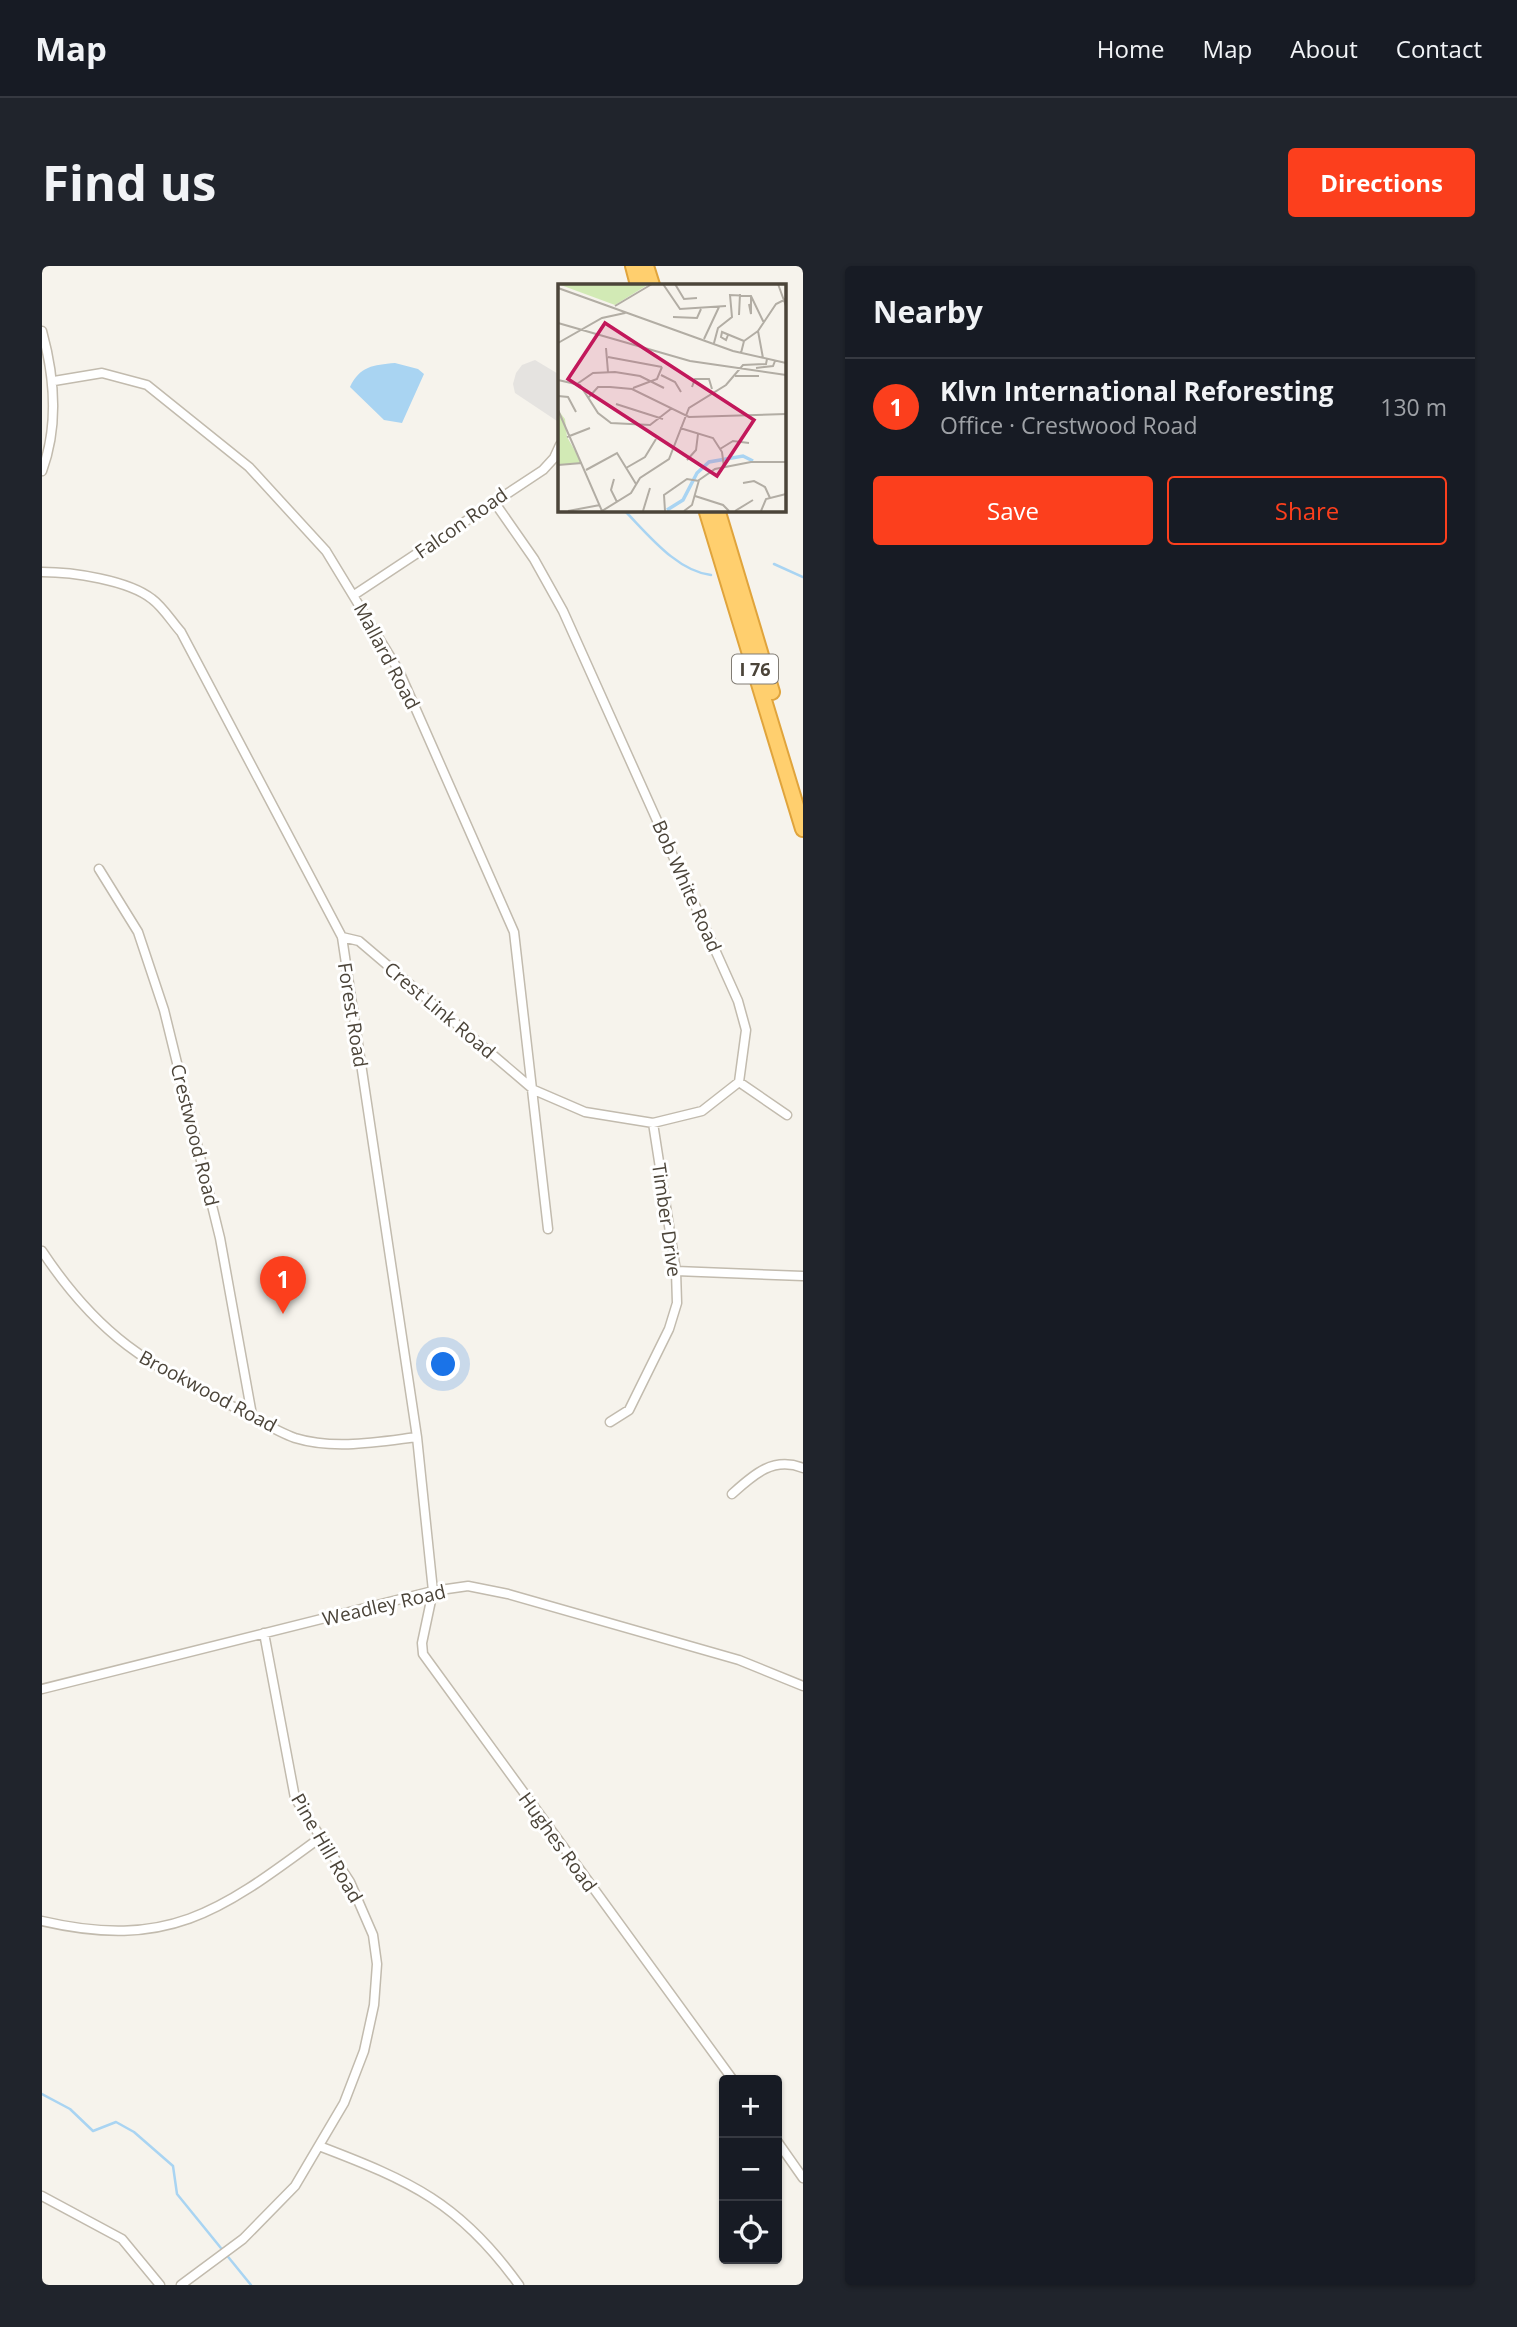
<!DOCTYPE html>
<html lang="en">
<head>
<meta charset="utf-8">
<style>
	:root { --surface:#171b24; --page:#20242c; --text:#f1f3f6; --muted:#9ea1a6; --line:#363941; --accent:#fc3f1d }
	body { margin:0; font-family:"Open Sans",sans-serif; background:var(--page); color:var(--text) }
	.controls { position:absolute; right:21px; bottom:21px; display:grid; overflow:hidden; border-radius:7px; box-shadow:0 2px 5px #0004 }
	.controls button { width:63px; height:63px; display:grid; place-items:center; padding:0; border:0; border-bottom:2px solid var(--line); background:var(--surface); color:var(--text); font:35px sans-serif }
	.you { position:absolute; left:402px; top:1099px; width:24px; height:24px; margin:-18px; border:5px solid #fff; border-radius:50%; background:#1a73e8; box-shadow:0 0 0 10px #1a73e833 }
	.badge { display:grid; place-items:center; width:46px; height:46px; border-radius:50%; background:var(--accent); color:#fff; font-size:23px; font-weight:700 }
	.pin { position:absolute; translate:-50% -58px; filter:drop-shadow(0 2px 4px #0008) }
	.pin::after { content:''; position:absolute; top:37px; width:24px; height:21px; background:inherit; clip-path:polygon(0 0,100% 0,50% 100%) }
	.list { margin:0; padding:0; list-style:none }
	h2 { display:flex; justify-content:space-between; align-items:center; height:91px; margin:0; padding:0 28px; font-size:30px }
	h2 small { font-size:23px; font-weight:400; color:var(--muted) }
	.list li { display:grid; grid-template-columns:46px 1fr auto; gap:21px; align-items:center; box-sizing:border-box; height:98px; padding:0 28px; border-top:2px solid var(--line) }
	.list b { display:block; font-size:26px; white-space:nowrap }
	.list p { margin:0; font-size:23px; white-space:nowrap; color:var(--muted) }
	.list em { font-size:23px; font-style:normal; color:var(--muted) }
	.actions { display:flex; gap:14px; padding:21px 28px }
	.actions a { flex:1; padding:16px 0; border:2px solid var(--accent); border-radius:7px; text-align:center; font-size:24px; color:var(--accent) }
	.actions .main { background:var(--accent); color:#fff }
	.icon { flex:none; width:38px; height:38px; fill:none; stroke:currentColor; stroke-width:2; stroke-linecap:round; stroke-linejoin:round }
	.map { position:relative; flex:none; width:761px; height:2019px; overflow:hidden; border-radius:7px }
	header { display:flex; align-items:center; gap:42px; box-sizing:border-box; height:98px; padding:0 35px; background:var(--surface); border-bottom:2px solid var(--line) }
	header strong { font-size:33px }
	nav { display:flex; gap:38px; margin-inline-start:auto; font-size:24px }
	.intro { display:flex; align-items:center; justify-content:space-between; box-sizing:border-box; height:168px; padding:0 42px }
	h1 { margin:0; font-size:49px }
	.button { padding:18px 32px; border-radius:7px; background:var(--accent); color:#fff; font-size:24px; font-weight:700 }
	main { display:flex; gap:42px; padding:0 42px }
	aside { flex:1; background:var(--surface); border-radius:7px; box-shadow:0 2px 5px #0004 }
	.map>svg:first-child { display:block }
	.parking { fill:#e5e3e0 }
	.water { fill:#a9d4f2 }
	.lines { fill:none; stroke-linecap:round; stroke-linejoin:round }
	.stream { stroke:#a9d4f2; stroke-width:2.5 }
	.street-casing { stroke:#c2bbae; stroke-width:11 }
	.highway-casing { stroke:#e0a43c; stroke-width:18 }
	.street { stroke:#fff; stroke-width:8 }
	.highway { stroke:#ffcf6e; stroke-width:14 }
	.labels { text-anchor:middle; dominant-baseline:central; stroke-width:6; stroke-linejoin:round; paint-order:stroke }
	.shield { fill:#fff; stroke:#817c74; stroke-width:2 }
	.shield-label { font-size:18px; font-weight:bold; fill:#4b4439 }
	.street-label { font-size:19px; fill:#4b4439; stroke:#fff }
	.inset-river { fill:none; stroke:#a9d4f2; stroke-width:3.5 }
	.inset-road { fill:none; stroke:#b2ada4; stroke-width:2 }
	.view { fill:#c2185b; fill-opacity:0.15; stroke:#c2185b; stroke-width:3.5 }
	.inset-edge { fill:none; stroke:#4b4439; stroke-width:3.5 }
</style>
</head>
<body>
<header>
<strong>Map</strong>
<nav><a>Home</a><a>Map</a><a>About</a><a>Contact</a></nav>
</header>
<div class="intro"><h1>Find us</h1><a class="button">Directions</a></div>
<main>
<div class="map">
<svg width="761" height="2019" viewBox="0 0 761 2019">
	<rect width="100%" height="100%" fill="#f6f3ec"/>
	<path class="parking" d="M493,94L518,109V157L473,127L471,118L474,107L480,99Z"/>
	<path class="water" d="M353,97L376,103L382,108L360,157L342,154L308,121C318,100 331,99 353,97Z"/>
	<g class="lines">
		<path class="stream" d="M581,243C605,267 634,305 669,309
			M732,298L761,311
			M0,1828L28,1843L51,1865L74,1856L92,1866L131,1900L135,1928L209,2019"/>
		<defs>
			<path id="street" d="M0,65C13,112 17,159 0,205
				M12,115L60,107L105,119L207,201L284,285L357,405L472,666L506,963
				M0,306C30,306 86,314 110,333C121,341 130,356 139,366L300,671L375,1171L391,1325L380,1377L381,1388L691,1814
				M312,329L501,204L512,192L518,179
				M57,603L96,666L122,744L178,972L210,1149
				M300,671L317,675L492,824L543,846L611,857L660,845L697,816L704,764L696,735L521,345L492,293L453,237
				M697,816L745,849
				M0,985C57,1071 105,1098 196,1143C214,1152 233,1165 253,1172C292,1184 335,1176 375,1171
				M634,1005L761,1010
				M568,1156L587,1144L627,1063L635,1037L634,1005L611,857
				M690,1228C711,1209 731,1190 761,1202
				M0,1423L391,1325L426,1320L466,1328L697,1394L761,1420
				M0,1655C129,1685 181,1643 279,1571
				M735,1875L761,1912
				M277,1880C369,1915 418,1937 477,2019
				M0,1930L80,1973L118,2019
				M139,2019L201,1973L253,1920L302,1837L322,1785L332,1739L335,1698L331,1669L308,1616L253,1532L222,1367"/>
			<path id="highway" d="M591,0L596,19
				M604,0L610,19
				M664,243L761,563
				M675,243L730,426"/>
		</defs>
		<use href="#street" class="street-casing"/>
		<use href="#highway" class="highway-casing"/>
		<use href="#street" class="street"/>
		<use href="#highway" class="highway"/>
	</g>
	<g class="labels">
		<rect class="shield" x="690" y="388.5" width="46" height="29" rx="5"/>
		<g class="shield-label">
			<text x="713" y="403">I 76</text>
		</g>
		<g class="street-label">
			<text transform="translate(419 257) rotate(-35)">Falcon Road</text>
			<text transform="translate(345 390) rotate(62)">Mallard Road</text>
			<text transform="translate(645 620) rotate(66)">Bob White Road</text>
			<text transform="translate(398 744) rotate(40)">Crest Link Road</text>
			<text transform="translate(311 749) rotate(81)">Forest Road</text>
			<text transform="translate(153 869) rotate(76)">Crestwood Road</text>
			<text transform="translate(625 954) rotate(82)">Timber Drive</text>
			<text transform="translate(166 1125) rotate(28)">Brookwood Road</text>
			<text transform="translate(342 1339) rotate(-13)">Weadley Road</text>
			<text transform="translate(516 1576) rotate(54)">Hughes Road</text>
			<text transform="translate(285 1582) rotate(60)">Pine Hill Road</text>
		</g>
	</g>
	<g transform="translate(516 18)">
		<rect width="228" height="228" fill="#f6f3ec"/>
		<path d="M0,0H91L57,21ZM0,126L7,135L9,153L24,179L0,181Z" fill="#d2eab5"/>
		<path class="inset-river" d="M109,226L125,216L139,189L151,178L185,172L195,177"/>
		<path class="inset-road" d="M105,0L122,25L168,22M117,0L126,15L139,14M220,0L228,22M0,4L175,67L228,79M191,20L193,30V12M57,22L94,0M181,31L182,10M115,33L139,34L143,25M0,39L132,77L228,91M170,51L168,56L163,53L164,48L186,57M146,55L161,23M0,59L44,34L67,29M156,59L160,44L174,33L172,11L193,12L206,39M48,64L50,88M183,69L186,57L200,47M50,73L104,83M205,74L200,47L218,20L228,15M198,84L215,82L217,77M103,91L117,98L123,108M177,92H201M0,96L22,101L40,129L53,139L92,141L114,124M19,100L35,89L57,88L82,92L106,104M134,103L137,95H151L154,105M75,104L99,95L104,83M0,112L10,113L18,128M31,113L40,103H52L74,105L131,133L228,130M58,120L105,135M0,126L44,227M122,144L155,154L164,168L166,183M9,153L32,144M162,165L175,157L191,159M129,176L138,166L140,150M0,181L24,179M68,184L87,173L98,155M28,186L59,169L78,200M56,195L53,206L59,218M185,199L196,197L207,203L212,214M137,212L165,221L171,227M10,227L42,221M44,227L73,209L82,194L111,175L131,124L168,101L185,81L208,80L209,75M85,227L92,204M107,227L106,211L129,195L141,197M126,227L134,221L141,196L157,185L193,178H228M177,227L195,216M203,227L208,215L228,210"/>
		<path class="view" d="M47,39L196,136L159,192L10,95Z"/>
		<rect width="228" height="228" class="inset-edge"/>
	</g>
</svg>
<div class="controls">
<button>+</button>
<button>−</button>
<button><svg class="icon" aria-label="locate" viewBox="0 0 24 24"><circle cx="12" cy="12" r="6"/><path d="M12 2v4M12 18v4M2 12h4M18 12h4"/></svg></button>
</div>
<div class="you"></div>
<div class="pin badge" style="left:241px;top:1048px">1</div>
</div>
<aside>
<h2>Nearby<small></small></h2>
<ul class="list">
<li><span class="badge">1</span><div><b>Klvn International Reforesting</b><p>Office · Crestwood Road</p></div><em>130 m</em></li>
</ul>
<div class="actions"><a class="main">Save</a><a>Share</a></div>
</aside>
</main>
</body>
</html>
